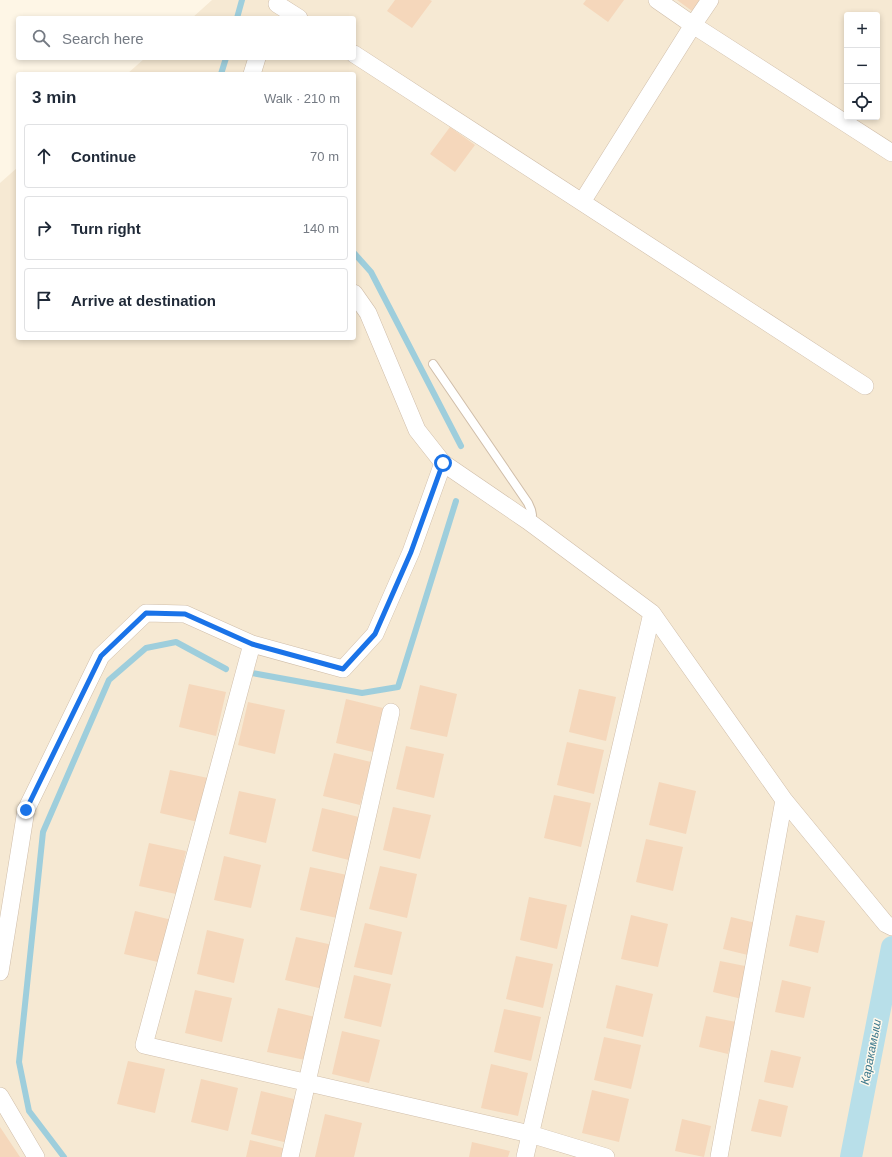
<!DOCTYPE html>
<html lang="en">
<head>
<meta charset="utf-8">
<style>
	:root { --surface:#fff; --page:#f6f6f7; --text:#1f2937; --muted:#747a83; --line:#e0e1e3 }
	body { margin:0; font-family:Helvetica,sans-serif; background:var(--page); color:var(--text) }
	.controls { position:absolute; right:12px; top:12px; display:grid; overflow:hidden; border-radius:4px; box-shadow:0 2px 6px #0003 }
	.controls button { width:36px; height:36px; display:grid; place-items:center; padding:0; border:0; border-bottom:1px solid var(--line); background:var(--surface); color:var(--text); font:20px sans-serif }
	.stop { position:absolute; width:12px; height:12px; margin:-9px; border:3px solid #1a73e8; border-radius:50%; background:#fff }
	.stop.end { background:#1a73e8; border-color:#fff; box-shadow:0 1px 4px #0008 }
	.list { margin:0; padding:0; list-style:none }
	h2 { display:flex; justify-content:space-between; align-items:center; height:52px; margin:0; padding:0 16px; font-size:17px }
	h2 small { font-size:13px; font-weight:400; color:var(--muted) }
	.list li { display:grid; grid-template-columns:26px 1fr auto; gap:12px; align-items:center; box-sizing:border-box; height:64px; margin:0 8px 8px; padding:0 8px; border:1px solid var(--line); border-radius:4px }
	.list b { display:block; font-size:15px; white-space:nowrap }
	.list em { font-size:13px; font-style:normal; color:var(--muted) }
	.icon { flex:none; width:22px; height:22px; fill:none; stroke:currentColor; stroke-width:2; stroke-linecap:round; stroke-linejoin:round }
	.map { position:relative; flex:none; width:892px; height:1157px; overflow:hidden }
	.search { position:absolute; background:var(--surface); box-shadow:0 2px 6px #0003; left:16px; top:16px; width:340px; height:44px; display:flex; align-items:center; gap:10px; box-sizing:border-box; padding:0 14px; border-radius:4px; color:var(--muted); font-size:15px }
	.panel { position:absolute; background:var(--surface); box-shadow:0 2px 6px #0003; left:16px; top:72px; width:340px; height:268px; border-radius:4px }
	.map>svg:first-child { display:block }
	.residential { fill:#f6e9d3; fill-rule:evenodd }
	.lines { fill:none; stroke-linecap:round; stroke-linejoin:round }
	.stream { stroke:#9ecedc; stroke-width:6 }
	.canal { stroke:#b8dfe9; stroke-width:22 }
	.building { fill:#f5d7bb }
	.service-casing { stroke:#d0beaa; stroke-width:10 }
	.minor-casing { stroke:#d0beaa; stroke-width:18 }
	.service { stroke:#fff; stroke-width:8 }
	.minor { stroke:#fff; stroke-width:17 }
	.route { stroke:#1a73e8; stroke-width:5 }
	.labels { text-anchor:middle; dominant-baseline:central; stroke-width:3; stroke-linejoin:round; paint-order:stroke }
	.water-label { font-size:12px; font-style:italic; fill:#407b8e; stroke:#fff9ed }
</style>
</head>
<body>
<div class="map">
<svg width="892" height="1157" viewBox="0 0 892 1157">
	<rect width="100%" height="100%" fill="#fef6e6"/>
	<path class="residential" d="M212,0H892V1157H0V183L18,167V338H354V74H127L145,58H354V18H192ZM847,15H877V117H847Z"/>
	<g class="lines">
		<path class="stream" d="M237,18L242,0
			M221,74L226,58
			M354,253L371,272L461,446
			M252,673L362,693L398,687L456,501
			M64,1157L29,1111L19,1062L43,832L109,680L146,648L176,642L226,669"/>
		<path class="canal" d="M851,1157L892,947"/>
	</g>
	<path class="building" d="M395,0H430L432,1L412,28L387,11Z
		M586,0H624L608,22L583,4Z
		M677,0H700L692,11Z
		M450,127L475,145L455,172L430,154Z
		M189,684L226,692L216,736L179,727Z
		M420,685L457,694L447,737L410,729Z
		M579,689L616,697L606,741L569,732Z
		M346,699L383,708L373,752L336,743Z
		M248,702L285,710L275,754L238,745Z
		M567,742L604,750L594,794L557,785Z
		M406,746L444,754L434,798L396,789Z
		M334,753L371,762L360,805L323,796Z
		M170,770L208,778L198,822L160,813Z
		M659,782L696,791L686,834L649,825Z
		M239,791L276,799L266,843L229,834Z
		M554,795L591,803L581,847L544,838Z
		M393,807L431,815L420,859L383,850Z
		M322,808L359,817L349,860L312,851Z
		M646,839L683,847L673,891L636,882Z
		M149,843L186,851L176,894L139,886Z
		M224,856L261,865L251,908L214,900Z
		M380,866L417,874L407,918L369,909Z
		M310,867L347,875L337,918L300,910Z
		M529,897L567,905L557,949L520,940Z
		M135,911L172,920L162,963L124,954Z
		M631,915L668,924L658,967L621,959Z
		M796,915L825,921L818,953L789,946Z
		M731,917L760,924L752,956L723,949Z
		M365,923L402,932L392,975L354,967Z
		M207,930L244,939L234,983L197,974Z
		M296,937L333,945L323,989L285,980Z
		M516,956L553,964L543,1008L506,999Z
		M720,961L750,967L742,999L713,992Z
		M354,975L391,984L381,1027L344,1018Z
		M782,980L811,987L804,1018L775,1012Z
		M616,985L653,994L643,1037L606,1028Z
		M195,990L232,998L222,1042L185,1033Z
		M278,1008L315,1017L305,1060L267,1052Z
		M504,1009L541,1017L531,1061L494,1052Z
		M706,1016L736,1022L728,1054L699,1047Z
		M342,1031L380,1040L369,1083L332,1074Z
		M604,1037L641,1045L631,1089L594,1080Z
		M771,1050L801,1057L793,1088L764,1082Z
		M128,1061L165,1069L155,1113L117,1104Z
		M491,1064L528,1073L518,1116L481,1108Z
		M201,1079L238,1088L228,1131L191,1122Z
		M592,1090L629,1099L619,1142L582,1133Z
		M261,1091L298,1100L288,1143L251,1134Z
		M759,1099L788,1106L781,1137L751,1131Z
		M325,1114L362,1123L354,1157H315Z
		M682,1119L711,1126L704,1157L675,1151Z
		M0,1127L20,1157H0Z
		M250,1140L287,1149L285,1157H246Z
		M472,1142L510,1151L508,1157H469Z"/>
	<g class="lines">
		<defs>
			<path id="service" d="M433,364L528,503L531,510L532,515L528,521"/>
			<path id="minor" d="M657,0L693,25L892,153
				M277,4L299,18
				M354,54L865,386
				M252,74L257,58
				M582,202L693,25L710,0
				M354,293L368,313L417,430L443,463L528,521L652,613L784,800L886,924L892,927
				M252,644L144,1045L530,1134L606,1157
				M0,972L26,810L101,656L146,613L185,614L252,644L343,669L375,634L411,552L443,463
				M0,1096L36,1157
				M290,1157L391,712
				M525,1157L652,613
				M719,1157L784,800"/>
		</defs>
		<use href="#service" class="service-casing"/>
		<use href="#minor" class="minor-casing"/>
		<use href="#service" class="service"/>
		<use href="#minor" class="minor"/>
	</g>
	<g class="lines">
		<path class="route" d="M26,810L101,656L146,613L185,614L252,644L343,669L375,634L411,552L443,463"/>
	</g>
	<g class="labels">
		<g class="water-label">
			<text transform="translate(871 1052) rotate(-79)">Каракамыш</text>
		</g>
	</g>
</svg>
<div class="controls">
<button>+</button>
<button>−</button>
<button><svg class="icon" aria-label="locate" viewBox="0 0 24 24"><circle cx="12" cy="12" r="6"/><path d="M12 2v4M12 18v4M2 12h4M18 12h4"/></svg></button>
</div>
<div class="stop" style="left:443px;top:463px"></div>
<div class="stop end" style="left:26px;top:810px"></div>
<div class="search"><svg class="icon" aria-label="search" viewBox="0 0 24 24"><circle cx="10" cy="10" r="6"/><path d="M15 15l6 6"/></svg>Search here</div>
<section class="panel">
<h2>3 min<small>Walk · 210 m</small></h2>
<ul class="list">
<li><svg class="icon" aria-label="ahead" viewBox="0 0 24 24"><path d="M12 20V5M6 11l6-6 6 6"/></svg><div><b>Continue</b></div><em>70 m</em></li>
<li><svg class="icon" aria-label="right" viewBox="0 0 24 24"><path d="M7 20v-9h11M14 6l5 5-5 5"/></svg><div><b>Turn right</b></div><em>140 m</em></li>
<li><svg class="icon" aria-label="arrive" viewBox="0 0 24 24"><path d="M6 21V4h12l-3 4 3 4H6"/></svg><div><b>Arrive at destination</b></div></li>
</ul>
</section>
</div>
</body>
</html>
